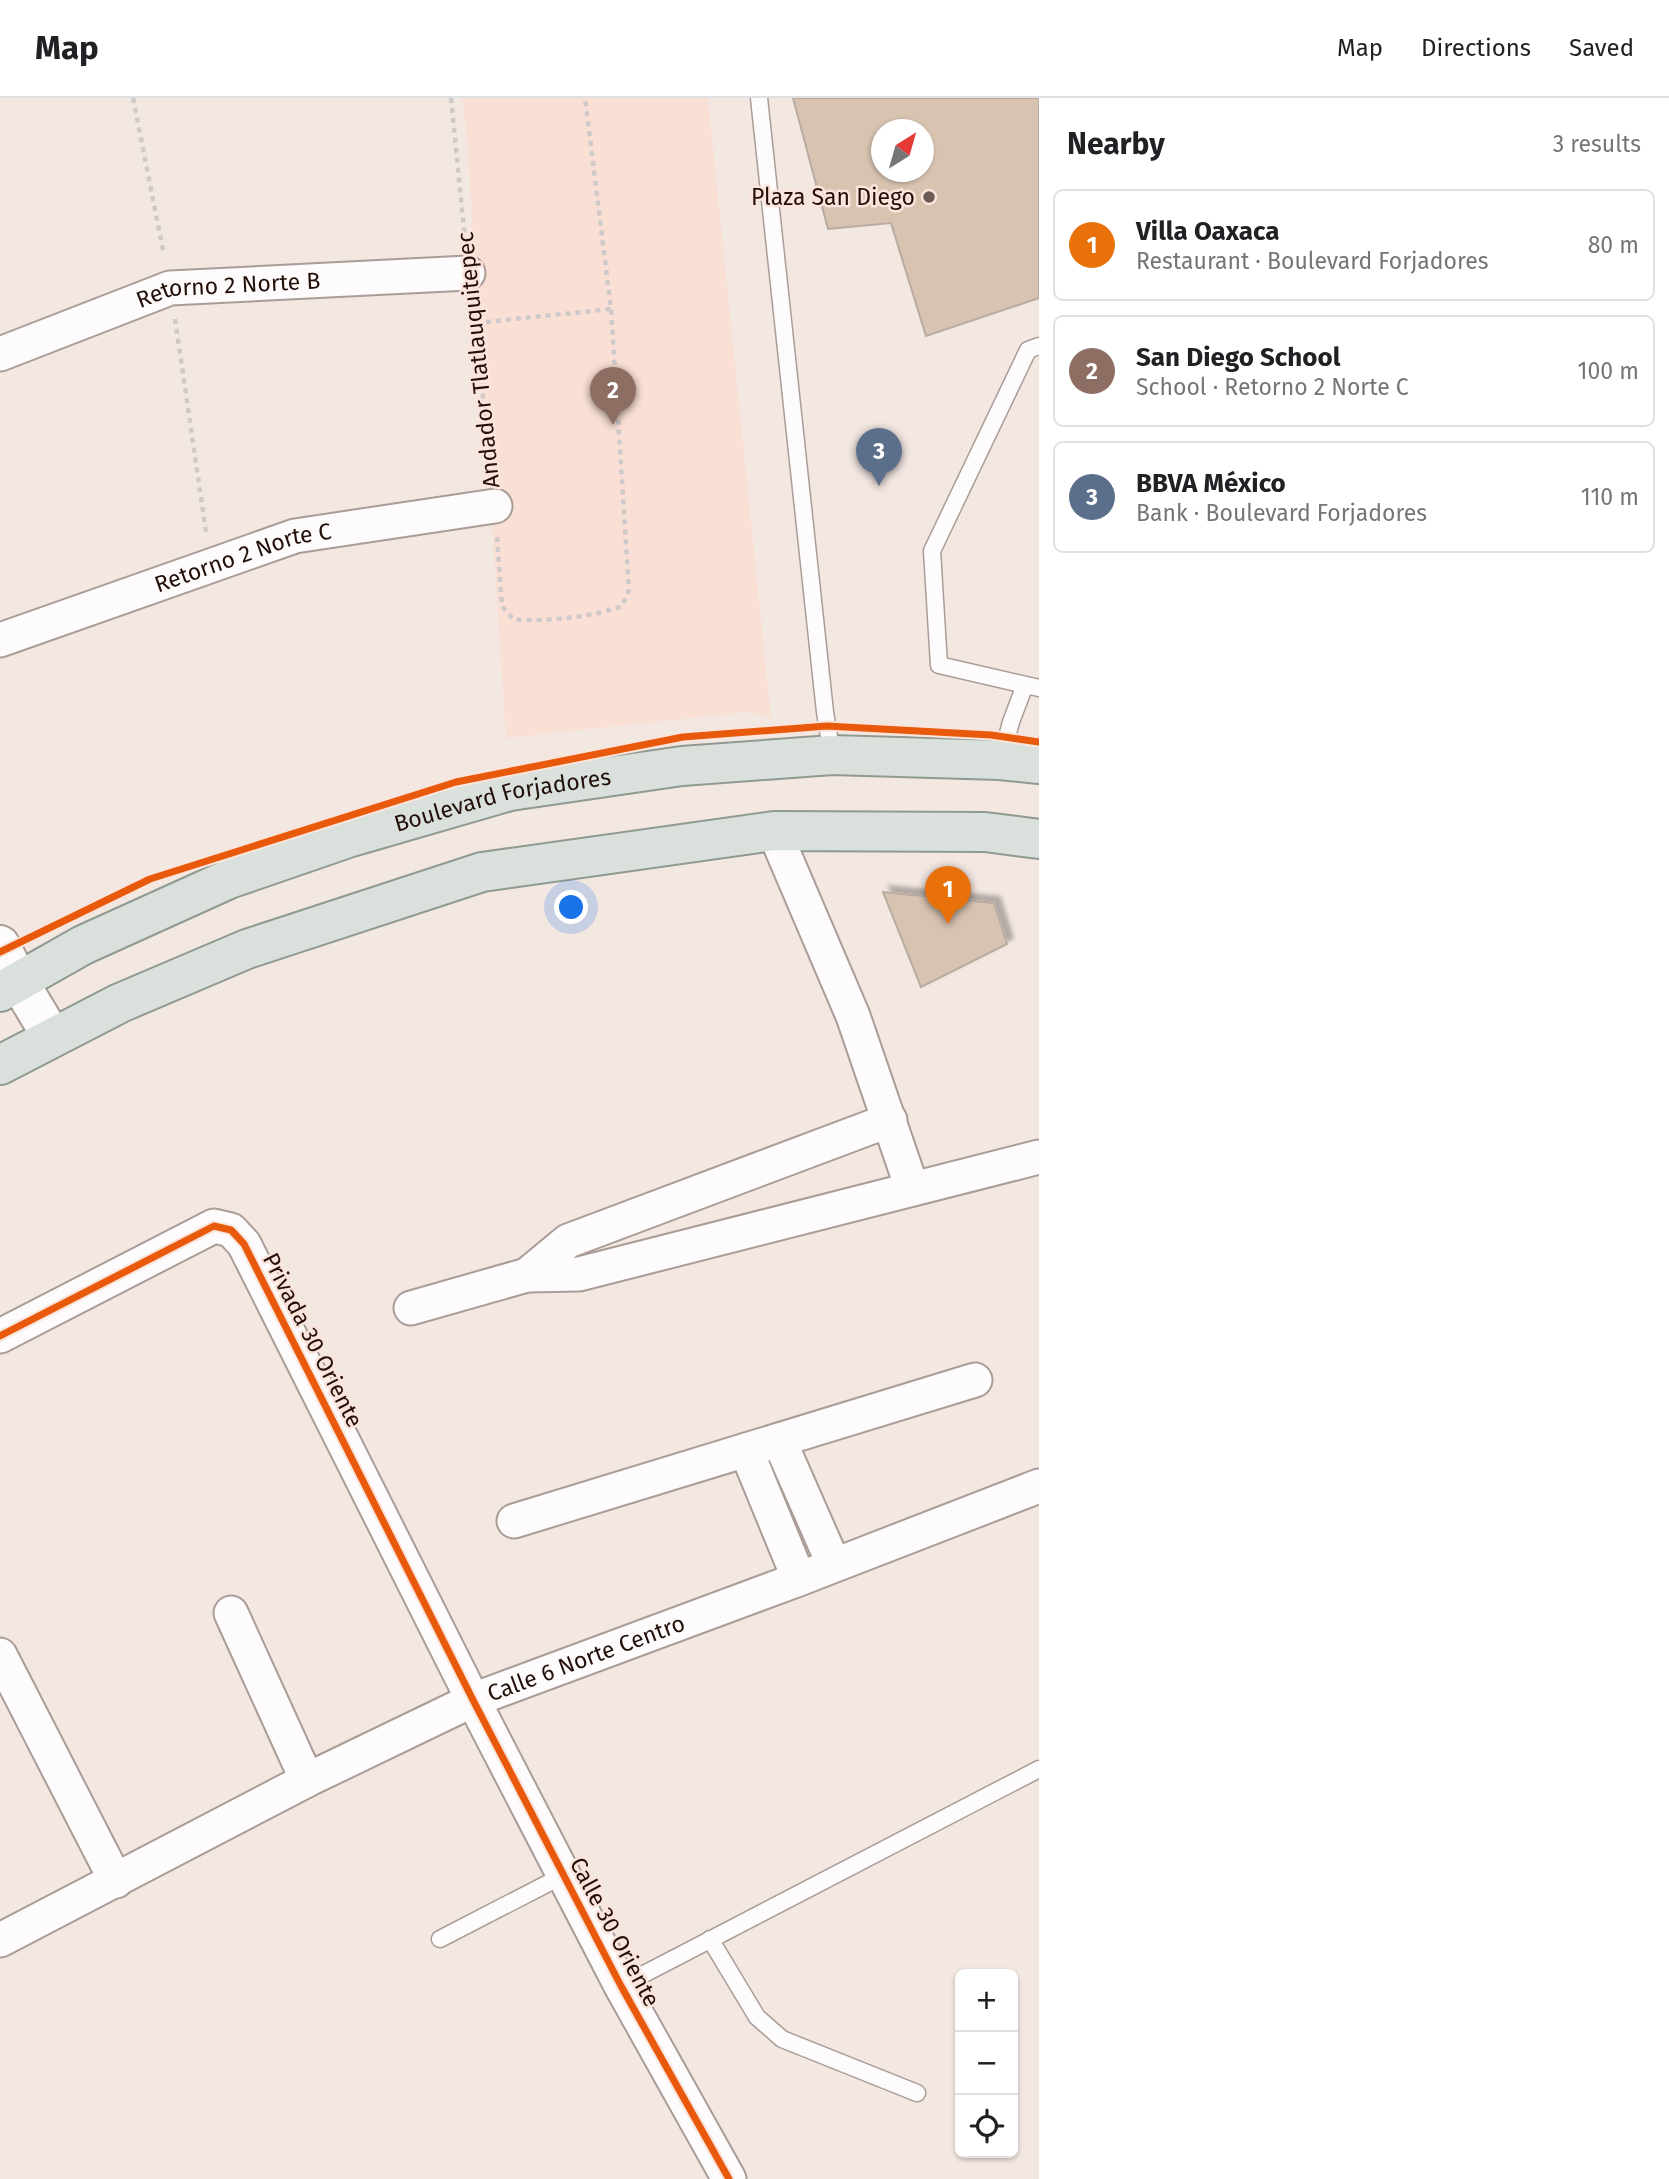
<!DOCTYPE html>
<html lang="en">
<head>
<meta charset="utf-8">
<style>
	:root { --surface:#fff; --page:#f2f2f2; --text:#202124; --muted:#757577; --line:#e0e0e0; --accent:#6b5b54 }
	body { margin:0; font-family:"Fira Sans",sans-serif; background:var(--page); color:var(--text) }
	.controls { position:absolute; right:21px; bottom:21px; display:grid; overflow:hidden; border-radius:10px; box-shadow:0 2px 5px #0004 }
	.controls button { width:63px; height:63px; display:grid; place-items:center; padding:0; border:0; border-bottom:2px solid var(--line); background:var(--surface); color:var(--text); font:35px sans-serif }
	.compass { position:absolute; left:871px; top:21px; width:63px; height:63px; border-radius:50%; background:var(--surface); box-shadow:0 2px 5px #0004; rotate:37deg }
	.you { position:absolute; left:572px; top:810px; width:24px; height:24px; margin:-18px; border:5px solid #fff; border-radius:50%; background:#1a73e8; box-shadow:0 0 0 10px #1a73e833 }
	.badge { display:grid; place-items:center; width:46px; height:46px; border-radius:50%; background:var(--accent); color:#fff; font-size:23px; font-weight:700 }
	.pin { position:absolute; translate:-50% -58px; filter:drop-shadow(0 2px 4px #0008) }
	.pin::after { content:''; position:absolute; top:37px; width:24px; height:21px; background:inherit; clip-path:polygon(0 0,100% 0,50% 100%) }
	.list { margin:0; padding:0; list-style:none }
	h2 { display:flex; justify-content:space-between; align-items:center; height:91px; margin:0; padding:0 28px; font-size:30px }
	h2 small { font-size:23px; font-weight:400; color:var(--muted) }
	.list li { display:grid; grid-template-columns:46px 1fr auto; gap:21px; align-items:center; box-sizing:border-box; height:112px; margin:0 14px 14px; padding:0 14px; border:2px solid var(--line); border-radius:10px }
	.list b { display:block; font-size:26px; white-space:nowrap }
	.list p { margin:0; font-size:23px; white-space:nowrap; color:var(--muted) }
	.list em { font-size:23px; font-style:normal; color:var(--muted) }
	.icon { flex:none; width:38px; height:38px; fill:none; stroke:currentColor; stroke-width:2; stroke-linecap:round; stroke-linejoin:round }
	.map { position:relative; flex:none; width:1039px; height:2081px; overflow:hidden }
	header { display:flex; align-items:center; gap:42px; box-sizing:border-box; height:98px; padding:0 35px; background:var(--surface); border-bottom:2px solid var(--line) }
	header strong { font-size:33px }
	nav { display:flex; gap:38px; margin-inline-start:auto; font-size:24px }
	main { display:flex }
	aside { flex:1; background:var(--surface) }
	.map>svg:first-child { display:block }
	.built { fill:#f9dfd4 }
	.building { fill:#d8c3b1; stroke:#b8aba2; stroke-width:2; fill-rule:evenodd; filter:url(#shadow) }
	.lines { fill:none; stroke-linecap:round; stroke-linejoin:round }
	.service-casing { stroke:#aa9c96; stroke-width:19 }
	.minor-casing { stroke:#aa9c96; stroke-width:37 }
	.tertiary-casing { stroke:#aa9c96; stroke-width:42 }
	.primary-casing { stroke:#8f9a91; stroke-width:42 }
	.path { stroke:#cfcac9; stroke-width:4.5; stroke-dasharray:5 5; stroke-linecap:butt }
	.service { stroke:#fdfbfb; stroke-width:16 }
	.minor { stroke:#fdfbfb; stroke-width:33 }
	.tertiary { stroke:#fdfbfb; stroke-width:38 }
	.primary { stroke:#dae1dd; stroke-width:38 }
	.cycleway-casing { stroke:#fae4db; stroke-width:11 }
	.cycleway { stroke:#e8590c; stroke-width:7 }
	.poi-dot { fill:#6b5b54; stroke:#fae4db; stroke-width:2.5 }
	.labels { text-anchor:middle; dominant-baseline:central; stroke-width:5; stroke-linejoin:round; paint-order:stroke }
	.poi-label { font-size:23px; fill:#220f08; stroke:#fae4db; text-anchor:end }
	.street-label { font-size:23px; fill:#220f08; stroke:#fae4db }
</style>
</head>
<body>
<header>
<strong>Map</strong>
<nav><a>Map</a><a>Directions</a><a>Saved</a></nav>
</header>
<main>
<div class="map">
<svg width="1039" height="2081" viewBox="0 0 1039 2081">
	<defs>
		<filter id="shadow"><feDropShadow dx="6" dy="-6" stdDeviation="2" flood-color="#0004"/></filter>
	</defs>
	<rect width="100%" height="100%" fill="#f3e7e2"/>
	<path class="built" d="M462,0H708L771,620L748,614L506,640L467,40Z"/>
	<path class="building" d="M793,0H1039V200L926,238L891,125L828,131ZM881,32H923V74H881Z
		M883,794L994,805L1007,846L921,889Z"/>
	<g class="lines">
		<defs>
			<path id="service" d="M759,0L825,614L832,657
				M1039,248L1028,252L932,453L939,567L1039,590
				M1001,661L1011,624L1025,587
				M440,1841L564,1777
				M710,1841L757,1919L782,1941L917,1995
				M621,1888L1039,1671"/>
			<g id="minor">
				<path id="s1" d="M0,256L170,190L468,175"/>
				<path id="s2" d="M0,542L295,438L495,408"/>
				<path d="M774,733L853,918L912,1090"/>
				<path d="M527,1177L568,1143L890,1022"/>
				<path d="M411,1210L527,1177L579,1176L1039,1059"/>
				<path d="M0,1238L214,1128L231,1132L244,1146L473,1602L621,1888L729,2081"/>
				<path d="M779,1342L834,1467"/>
				<path d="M746,1352L799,1481"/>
				<path d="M514,1423L975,1282"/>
				<path d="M231,1515L307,1682"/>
				<path d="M0,1557L116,1783"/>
				<path id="s3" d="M0,1842L307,1682L473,1602L799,1481L1039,1388"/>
			</g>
			<path id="tertiary" d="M0,847L19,884L52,939"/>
			<g id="primary">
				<path id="s4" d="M0,894L83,847L229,781L351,739L510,693L682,668L832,657L1000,662L1039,666"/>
				<path d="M0,967L120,905L247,851L482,774L774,733L985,734L1039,741"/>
			</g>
		</defs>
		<use href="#service" class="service-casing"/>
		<use href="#minor" class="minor-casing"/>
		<use href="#tertiary" class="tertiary-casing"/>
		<use href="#primary" class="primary-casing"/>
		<path class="path" d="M133,0L164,157
			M451,0L465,142
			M473,206L491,375
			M175,221L206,434
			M476,225L611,211
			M497,439L502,508L513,521C539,525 598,518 622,508L629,492L611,211L585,0"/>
		<use href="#service" class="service"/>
		<use href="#minor" class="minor"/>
		<use href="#tertiary" class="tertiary"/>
		<use href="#primary" class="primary"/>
		<defs>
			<path id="cycleway" d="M0,854L150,781L456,684L683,639L827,628L991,637L1039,644
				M0,1238L214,1128L231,1132L244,1146L473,1602L621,1888L729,2081"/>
		</defs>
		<use href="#cycleway" class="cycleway-casing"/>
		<use href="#cycleway" class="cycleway"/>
	</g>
	<circle class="poi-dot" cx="929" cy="99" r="7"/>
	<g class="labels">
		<g class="poi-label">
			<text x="915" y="99">Plaza San Diego</text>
		</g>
		<g class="street-label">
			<text stroke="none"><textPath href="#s1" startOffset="240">Retorno 2 Norte B</textPath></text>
			<text transform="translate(478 262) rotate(-96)">Andador Tlatlauquitepec</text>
			<text stroke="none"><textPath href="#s2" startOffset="257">Retorno 2 Norte C</textPath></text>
			<text stroke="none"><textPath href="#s4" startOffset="541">Boulevard Forjadores</textPath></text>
			<text transform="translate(313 1242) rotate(63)">Privada 30 Oriente</text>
			<text stroke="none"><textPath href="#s3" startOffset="651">Calle 6 Norte Centro</textPath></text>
			<text transform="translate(615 1834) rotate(62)">Calle 30 Oriente</text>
		</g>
	</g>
</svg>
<div class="controls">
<button>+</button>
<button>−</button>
<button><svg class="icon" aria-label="locate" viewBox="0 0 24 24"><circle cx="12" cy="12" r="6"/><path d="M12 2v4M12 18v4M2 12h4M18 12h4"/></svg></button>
</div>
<svg class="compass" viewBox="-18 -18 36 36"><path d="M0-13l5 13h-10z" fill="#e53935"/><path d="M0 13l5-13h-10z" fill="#757577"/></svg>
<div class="you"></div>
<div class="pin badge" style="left:948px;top:826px;background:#e8710a">1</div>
<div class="pin badge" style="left:613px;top:327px;background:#8d6e63">2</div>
<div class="pin badge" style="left:879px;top:388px;background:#5c6f8a">3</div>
</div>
<aside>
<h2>Nearby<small>3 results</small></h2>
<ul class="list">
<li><span class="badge" style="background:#e8710a">1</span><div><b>Villa Oaxaca</b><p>Restaurant · Boulevard Forjadores</p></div><em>80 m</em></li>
<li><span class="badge" style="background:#8d6e63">2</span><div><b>San Diego School</b><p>School · Retorno 2 Norte C</p></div><em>100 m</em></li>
<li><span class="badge" style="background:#5c6f8a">3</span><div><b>BBVA México</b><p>Bank · Boulevard Forjadores</p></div><em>110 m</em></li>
</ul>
</aside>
</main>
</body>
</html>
